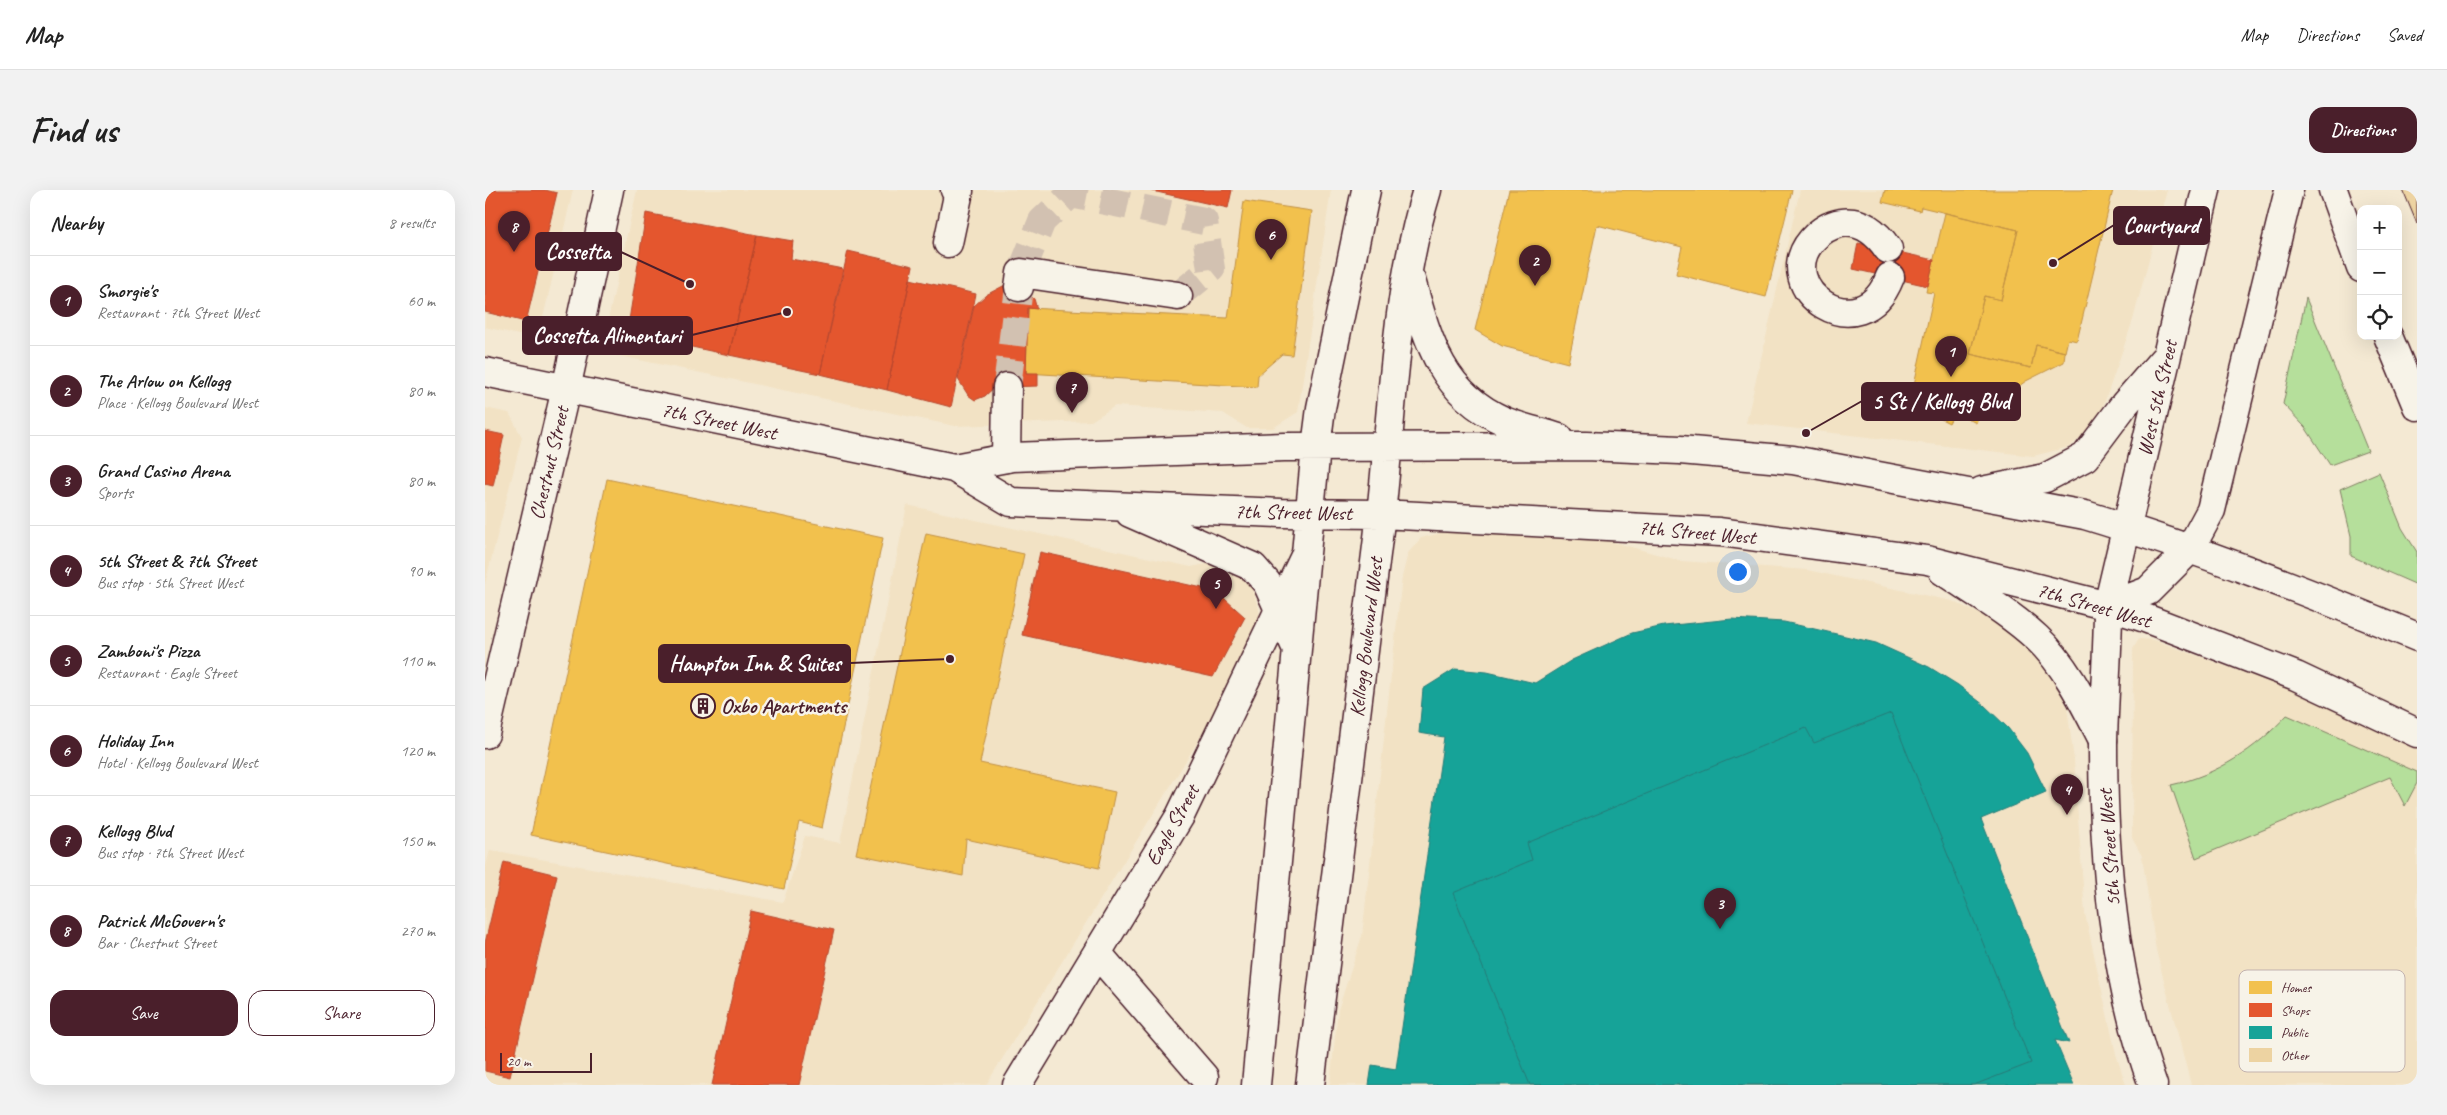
<!DOCTYPE html>
<html lang="en">
<head>
<meta charset="utf-8">
<style>
	:root { --surface:#fff; --page:#f2f2f2; --text:#222; --muted:#767676; --line:#e0e0e0; --accent:#4a1f2b }
	body { margin:0; font-family:Caveat,sans-serif; background:var(--page); color:var(--text) }
	.controls { position:absolute; right:15px; top:15px; display:grid; overflow:hidden; border-radius:10px; box-shadow:0 5px 20px #0002 }
	.controls button { width:45px; height:45px; display:grid; place-items:center; padding:0; border:0; border-bottom:1px solid var(--line); background:var(--surface); color:var(--text); font:25px sans-serif }
	.scale { position:absolute; left:15px; bottom:12px; width:92px; box-sizing:border-box; padding-left:5px; border:2px solid #4a1f2b; border-top:0; font-size:14px; line-height:18px; white-space:nowrap; color:#4a1f2b; -webkit-text-stroke:4px #f7f3e8; paint-order:stroke }
	.you { position:absolute; left:1252px; top:381px; width:18px; height:18px; margin:-12px; border:4px solid #fff; border-radius:50%; background:#1a73e8; box-shadow:0 0 0 8px #1a73e833 }
	.badge { display:grid; place-items:center; width:32px; height:32px; border-radius:50%; background:var(--accent); color:#fff; font-size:16px; font-weight:700 }
	.pin { position:absolute; translate:-50% -41px; filter:drop-shadow(0 1px 2px #0008) }
	.pin::after { content:''; position:absolute; top:26px; width:18px; height:15px; background:inherit; clip-path:polygon(0 0,100% 0,50% 100%) }
	.list { margin:0; padding:0; list-style:none }
	h2 { display:flex; justify-content:space-between; align-items:center; height:65px; margin:0; padding:0 20px; font-size:21px }
	h2 small { font-size:16px; font-weight:400; color:var(--muted) }
	.list li { display:grid; grid-template-columns:32px 1fr auto; gap:15px; align-items:center; box-sizing:border-box; height:90px; padding:0 20px; border-top:1px solid var(--line) }
	.list b { display:block; font-size:19px; white-space:nowrap }
	.list p { margin:0; font-size:16px; white-space:nowrap; color:var(--muted) }
	.list em { font-size:16px; font-style:normal; color:var(--muted) }
	.actions { display:flex; gap:10px; padding:15px 20px }
	.actions a { flex:1; padding:11px 0; border:1px solid var(--accent); border-radius:15px; text-align:center; font-size:18px; color:var(--accent) }
	.actions .main { background:var(--accent); color:#fff }
	.icon { flex:none; width:28px; height:28px; fill:none; stroke:currentColor; stroke-width:2; stroke-linecap:round; stroke-linejoin:round }
	.map { position:relative; flex:none; width:1932px; height:895px; overflow:hidden; border-radius:15px }
	header { display:flex; align-items:center; gap:30px; box-sizing:border-box; height:70px; padding:0 25px; background:var(--surface); border-bottom:1px solid var(--line) }
	header strong { font-size:24px }
	nav { display:flex; gap:28px; margin-inline-start:auto; font-size:18px }
	.intro { display:flex; align-items:center; justify-content:space-between; box-sizing:border-box; height:120px; padding:0 30px }
	h1 { margin:0; font-size:35px }
	.button { padding:12px 22px; border-radius:15px; background:var(--accent); color:#fff; font-size:18px; font-weight:700 }
	main { display:flex; gap:30px; padding:0 30px }
	aside { flex:1; background:var(--surface); border-radius:15px; box-shadow:0 5px 20px #0002 }
	.map>svg:first-child { display:block }
	.built { fill:#f2e2c4 }
	.green { fill:#b5df9b; stroke:#807f63 }
	.homes { fill:#f2c14e; stroke:#c09044 }
	.shops { fill:#e4572e; stroke:#b6462d }
	.public { fill:#17a398; stroke:#267b77 }
	.building { fill:#edd3a2; stroke:#4a1f2b }
	.lines { fill:none; stroke-linecap:round; stroke-linejoin:round }
	.minor-tunnel { stroke:#d2c1b1; stroke-width:28; stroke-dasharray:28 14; stroke-linecap:butt }
	.minor-casing { stroke:#4a1f2b; stroke-width:31 }
	.major-casing { stroke:#4a1f2b; stroke-width:31 }
	.minor { stroke:#f7f3e8; stroke-width:28 }
	.major { stroke:#f7f3e8; stroke-width:28 }
	.labels { text-anchor:middle; dominant-baseline:central; stroke-width:5; stroke-linejoin:round; paint-order:stroke }
	.street-label { font-size:21px; fill:#4a1f2b; stroke:#f7f3e8 }
	.poi-label { font-size:21px; font-weight:bold; fill:#4a1f2b; stroke:#f7f3e8; text-anchor:start }
	.key { fill:#f7f3e8; stroke:#c3b3af; stroke-width:1 }
	.key-label { font-size:14px; fill:#4a1f2b }
	.leader { fill:none; stroke:#4a1f2b; stroke-width:2 }
	.callout-dot { fill:#4a1f2b; stroke:#f7f3e8; stroke-width:2 }
	.callout { fill:#4a1f2b; stroke:#4a1f2b; stroke-width:2 }
	.callout-label { font-size:22px; text-anchor:middle; font-weight:bold; fill:#fff }
</style>
</head>
<body>
<header>
<strong>Map</strong>
<nav><a>Map</a><a>Directions</a><a>Saved</a></nav>
</header>
<div class="intro"><h1>Find us</h1><a class="button">Directions</a></div>
<main>
<aside>
<h2>Nearby<small>8 results</small></h2>
<ul class="list">
<li><span class="badge">1</span><div><b>Smorgie's</b><p>Restaurant · 7th Street West</p></div><em>60 m</em></li>
<li><span class="badge">2</span><div><b>The Arlow on Kellogg</b><p>Place · Kellogg Boulevard West</p></div><em>80 m</em></li>
<li><span class="badge">3</span><div><b>Grand Casino Arena</b><p>Sports</p></div><em>80 m</em></li>
<li><span class="badge">4</span><div><b>5th Street &amp; 7th Street</b><p>Bus stop · 5th Street West</p></div><em>90 m</em></li>
<li><span class="badge">5</span><div><b>Zamboni's Pizza</b><p>Restaurant · Eagle Street</p></div><em>110 m</em></li>
<li><span class="badge">6</span><div><b>Holiday Inn</b><p>Hotel · Kellogg Boulevard West</p></div><em>120 m</em></li>
<li><span class="badge">7</span><div><b>Kellogg Blvd</b><p>Bus stop · 7th Street West</p></div><em>150 m</em></li>
<li><span class="badge">8</span><div><b>Patrick McGovern's</b><p>Bar · Chestnut Street</p></div><em>270 m</em></li>
</ul>
<div class="actions"><a class="main">Save</a><a>Share</a></div>
</aside>
<div class="map">
<svg width="1932" height="895" viewBox="0 0 1932 895">
	<rect width="100%" height="100%" fill="#f4e9d3"/>
	<filter id="ink" filterUnits="userSpaceOnUse"><feTurbulence type="fractalNoise" baseFrequency=".02" numOctaves="2"/><feDisplacementMap in="SourceGraphic" scale="10" xChannelSelector="R" yChannelSelector="G"/><feConvolveMatrix kernelMatrix="1 2 1 2 8 2 1 2 1" color-interpolation-filters="sRGB"/></filter>
	<g filter="url(#ink)">
		<path class="built" d="M0,0H88L57,132L38,146L0,137Z
			M152,0H846L813,222L788,238H762L738,223L630,216L606,231L470,236L130,165L119,148Z
			M1315,0H1682L1648,130L1612,234L1584,257L1548,266L1261,233Z
			M0,218L24,223L37,247L0,394Z
			M422,315L706,377L727,373L749,382L766,396L774,419L776,441L723,535L501,895H0V680L5,660L298,712L320,646L355,653Z
			M964,341L1107,346L1196,371L1322,380L1467,411L1523,437L1554,464L1569,486L1582,517L1589,570L1600,724L1631,864L1641,895H845L853,820L877,746L917,387L923,363L936,348Z
			M1654,449L1669,450L1806,500L1932,559V895H1706L1671,760L1657,666L1647,648L1648,459Z"/>
		<path class="green" d="M1821,108L1883,261L1845,275L1820,237L1798,214Z
			M1894,282L1917,338L1932,362V395L1866,366V346L1855,299Z
			M1802,525L1932,582V593L1920,616L1905,587L1711,668L1686,595C1732,585 1771,559 1802,525Z"/>
		<path class="homes" d="M1024,0H1307L1281,107L1191,84L1197,57L1112,35L1083,173L1017,156L990,140Z
			M1400,0H1628L1592,151L1583,149L1580,162L1551,155L1546,178L1485,164L1499,106L1516,110L1533,40L1436,17L1435,21L1397,12Z
			M759,11L827,21L807,165L797,164L773,185L772,197L541,183L543,118L743,128Z
			M1460,23L1533,40L1516,110L1499,106L1485,164L1546,178L1551,155L1580,162L1579,172L1541,191L1506,216L1499,211L1491,233L1470,222L1464,233L1425,213L1449,103L1441,102Z
			M122,289L398,348L337,638L314,632L299,699L46,645Z
			M441,343L539,364L495,573L630,602L614,678L481,649L478,686L371,664Z"/>
		<path class="shops" d="M0,0H60L72,3L41,132L0,122Z
			M663,0H747L743,18Z
			M161,23L272,45L244,165L142,143Z
			M272,45L308,51L306,69L358,79L335,184L244,165Z
			M1373,53L1449,70L1443,96L1368,79Z
			M363,61L428,76L402,200L335,184Z
			M425,89L491,104L466,217L402,200Z
			M522,94L534,97L549,109L552,119L543,118L541,183H553V196L522,197L514,193L500,206L490,210L483,205L473,189L489,116L501,105Z
			M0,241L19,245L8,296L0,294Z
			M555,362L731,401L760,427L728,487L537,445Z
			M19,672L72,685L25,887L0,881V753Z
			M266,721L349,740L314,895H227Z"/>
		<path class="public" d="M1247,429L1299,432L1391,453L1444,477L1473,495L1499,515L1523,538L1542,563L1561,602L1496,629L1584,853L1570,850L1589,895H884L887,875L911,879L959,547L934,543L938,499L970,479L1002,482L1050,493L1087,470L1147,443L1179,436Z
			M1406,523L1546,873L1489,895H1045L968,703L1047,670L1042,653L1321,538L1329,553Z"/>
		<path class="building" d="M1918,0H1932V34Z"/>
		<g class="lines">
			<path class="minor-tunnel" d="M536,83L557,31L586,4L719,31L726,79L693,106
				M522,197L534,97"/>
			<defs>
				<path id="minor" d="M463,53L474,1L470,0
					M1403,59C1392,43 1377,30 1356,33C1344,35 1335,41 1327,50C1285,99 1376,162 1405,87
					M534,97L536,83L693,106
					M521,268L522,197
					M1623,416C1623,461 1619,507 1618,552C1618,667 1628,786 1668,895
					M0,544L81,199L124,0
					M612,763L719,887
					M532,895L695,626L819,368"/>
				<path id="major" d="M1848,0L1876,78
					M926,90C943,151 956,203 1019,231C1036,238 1056,242 1074,248
					M1903,146L1932,216
					M0,182L469,278L526,312L796,323L896,324L1235,342L1442,370L1623,416L1660,428L1811,486L1932,543
					M469,278L527,267L799,257L1101,256L1195,260L1308,270L1600,325C1713,359 1823,402 1932,447
					M1497,301L1560,288L1600,267L1639,215L1678,170
					M645,323L768,377L782,393L810,455
					M1458,381C1489,402 1524,422 1552,448C1581,475 1600,515 1618,550
					M1623,416L1663,401L1705,359L1726,320L1804,0
					M1623,416L1721,0
					M771,895L831,257L836,218L881,0
					M825,895L896,324C908,216 910,105 942,0"/>
			</defs>
			<use href="#minor" class="minor-casing"/>
			<use href="#major" class="major-casing"/>
			<use href="#minor" class="minor"/>
			<use href="#major" class="major"/>
		</g>
	</g>
	<defs>
		<symbol id="building-ring" viewBox="-11 -11 22 22"><circle r="9.5" fill="#f7f3e8" stroke="#4a1f2b" stroke-width="1.5"/><path d="M-4-6H4V6H1V3H-1V6H-4ZM-2.5-4.3h1.7v1.8h-1.7ZM.8-4.3h1.7v1.8H.8ZM-2.5-1h1.7V.8h-1.7ZM.8-1h1.7V.8H.8Z" fill="#4a1f2b"/></symbol>
	</defs>
	<g fill-rule="evenodd">
		<use href="#building-ring" x="204" y="502" width="28" height="28"/>
	</g>
	<g class="labels">
		<g class="street-label">
			<text transform="translate(1672 208) rotate(-77)">West 5th Street</text>
			<text transform="translate(234 231) rotate(12)">7th Street West</text>
			<text transform="translate(64 273) rotate(-77)">Chestnut Street</text>
			<text transform="translate(808 322) rotate(1)">7th Street West</text>
			<text transform="translate(1212 342) rotate(5)">7th Street West</text>
			<text transform="translate(1609 415) rotate(16)">7th Street West</text>
			<text transform="translate(881 447) rotate(-83)">Kellogg Boulevard West</text>
			<text transform="translate(687 635) rotate(-61)">Eagle Street</text>
			<text transform="translate(1624 658) rotate(-94)">5th Street West</text>
		</g>
		<g class="poi-label">
			<text x="236" y="516">Oxbo Apartments</text>
		</g>
	</g>
	<rect x="1754" y="780" width="166" height="102" rx="8" class="key"/>
	<rect x="1764" y="791" width="23" height="13" fill="#f2c14e"/>
	<rect x="1764" y="813" width="23" height="14" fill="#e4572e"/>
	<rect x="1764" y="836" width="23" height="13" fill="#17a398"/>
	<rect x="1764" y="858" width="23" height="14" fill="#edd3a2"/>
	<g class="key-label">
		<text x="1796" y="802">Homes</text>
		<text x="1796" y="825">Shops</text>
		<text x="1796" y="847">Public</text>
		<text x="1796" y="870">Other</text>
	</g>
	<path class="leader" d="M1568 73L1629 35M205 94L136 62M302 122L207 145M1321 243L1377 211M465 469L365 473"/>
	<g class="callout-dot">
		<circle cx="1568" cy="73" r="5"/>
		<circle cx="205" cy="94" r="5"/>
		<circle cx="302" cy="122" r="5"/>
		<circle cx="1321" cy="243" r="5"/>
		<circle cx="465" cy="469" r="5"/>
	</g>
	<g class="callout">
		<rect x="1629" y="17" width="95" height="37" rx="5"/>
		<rect x="51" y="43" width="85" height="37" rx="5"/>
		<rect x="38" y="127" width="169" height="37" rx="5"/>
		<rect x="1377" y="193" width="158" height="37" rx="5"/>
		<rect x="174" y="455" width="191" height="37" rx="5"/>
	</g>
	<g class="callout-label">
		<text x="1676" y="43">Courtyard</text>
		<text x="93" y="69">Cossetta</text>
		<text x="122" y="153">Cossetta Alimentari</text>
		<text x="1456" y="219">5 St / Kellogg Blvd</text>
		<text x="270" y="481">Hampton Inn &amp; Suites</text>
	</g>
</svg>
<div class="controls">
<button>+</button>
<button>−</button>
<button><svg class="icon" aria-label="locate" viewBox="0 0 24 24"><circle cx="12" cy="12" r="6"/><path d="M12 2v4M12 18v4M2 12h4M18 12h4"/></svg></button>
</div>
<div class="scale">20 m</div>
<div class="you"></div>
<div class="pin badge" style="left:1466px;top:187px">1</div>
<div class="pin badge" style="left:1050px;top:96px">2</div>
<div class="pin badge" style="left:1235px;top:739px">3</div>
<div class="pin badge" style="left:1582px;top:625px">4</div>
<div class="pin badge" style="left:731px;top:419px">5</div>
<div class="pin badge" style="left:786px;top:70px">6</div>
<div class="pin badge" style="left:587px;top:223px">7</div>
<div class="pin badge" style="left:29px;top:62px">8</div>
</div>
</main>
</body>
</html>
